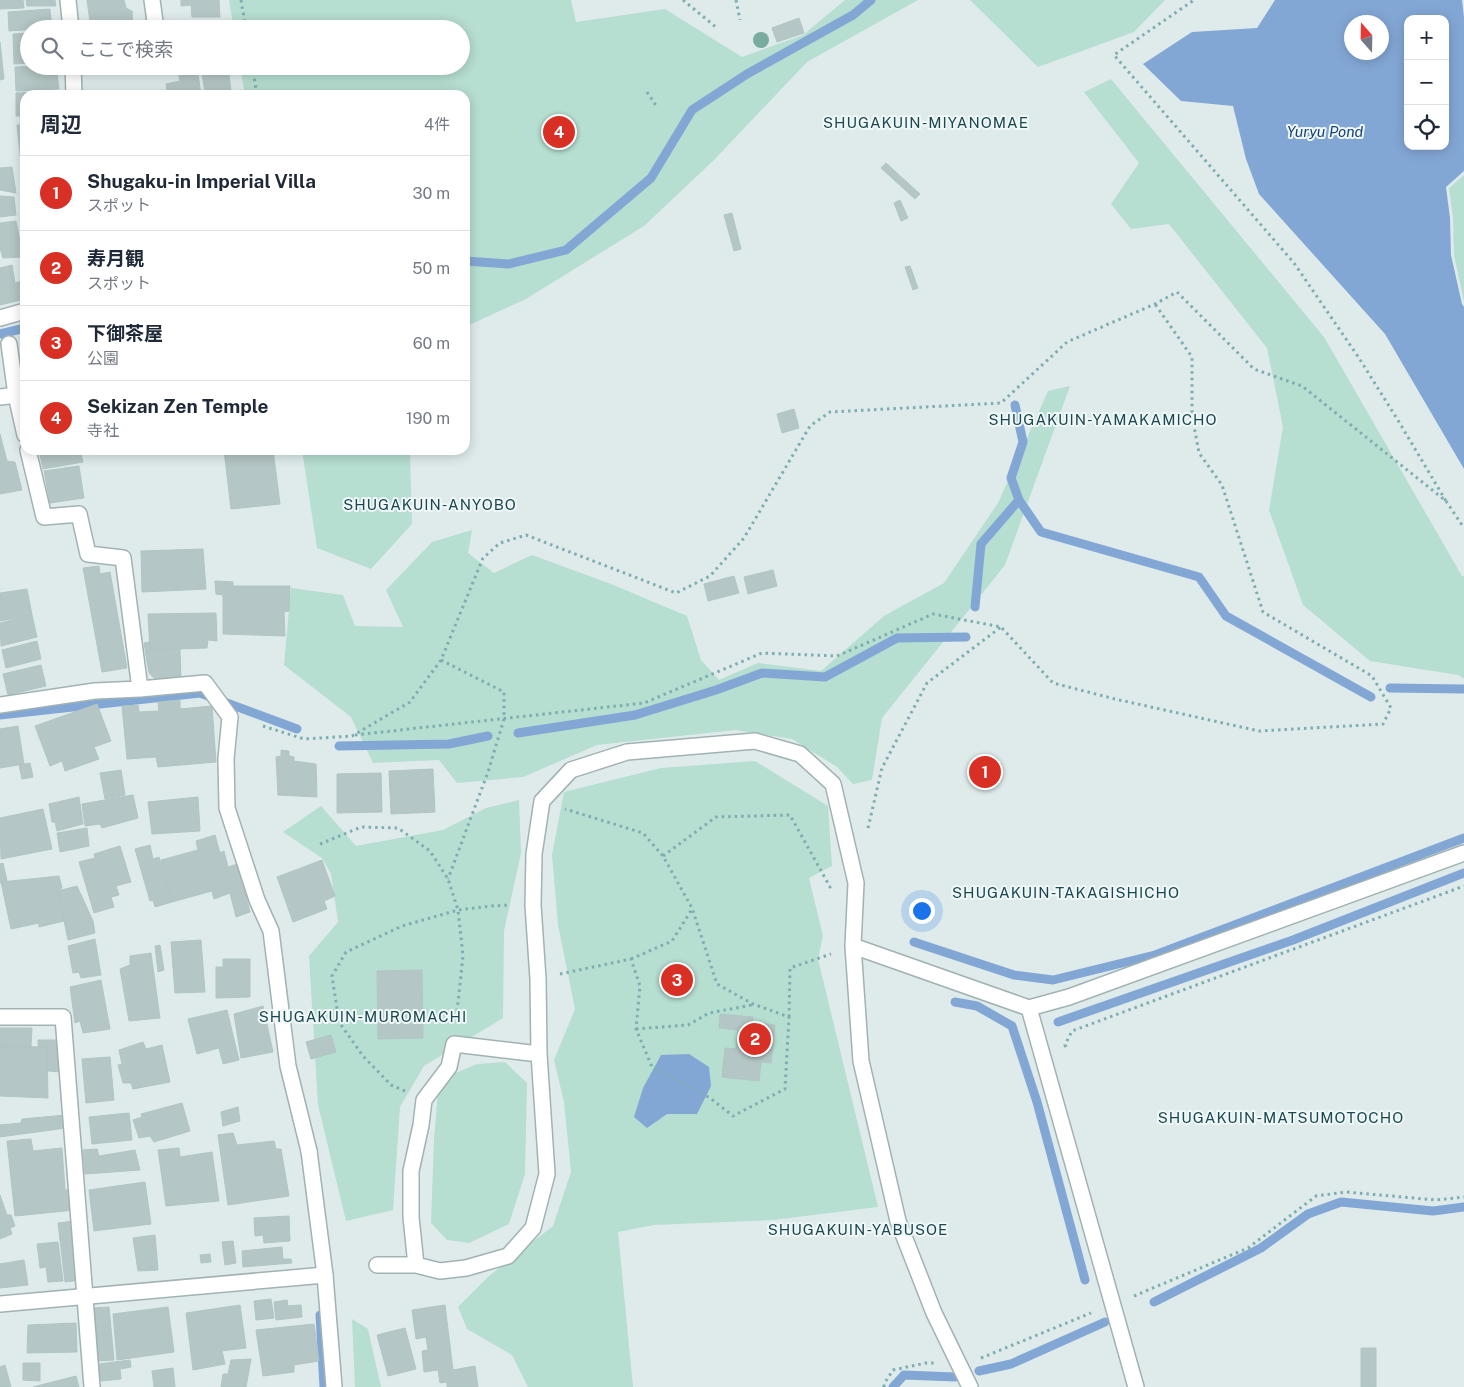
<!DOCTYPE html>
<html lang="ja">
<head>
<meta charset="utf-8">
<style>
	:root { --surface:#fff; --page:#f6f6f7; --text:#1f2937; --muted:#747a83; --line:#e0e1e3; --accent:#d93025 }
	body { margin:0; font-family:"Public Sans","Noto Sans JP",sans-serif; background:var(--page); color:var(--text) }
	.controls { position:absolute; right:15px; top:15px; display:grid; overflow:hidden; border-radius:10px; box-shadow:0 2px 12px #0003 }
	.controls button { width:45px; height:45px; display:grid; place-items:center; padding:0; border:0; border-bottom:1px solid var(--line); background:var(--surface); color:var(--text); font:25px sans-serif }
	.compass { position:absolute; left:1344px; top:15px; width:45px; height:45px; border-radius:50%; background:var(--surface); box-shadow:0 2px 12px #0003; rotate:340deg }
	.you { position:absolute; left:921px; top:910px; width:18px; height:18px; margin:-12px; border:4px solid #fff; border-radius:50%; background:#1a73e8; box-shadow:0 0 0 8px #1a73e833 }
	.badge { display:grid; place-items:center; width:32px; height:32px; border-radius:50%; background:var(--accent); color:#fff; font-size:16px; font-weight:700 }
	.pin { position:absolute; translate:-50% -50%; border:2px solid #fff; box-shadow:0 1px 5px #0006 }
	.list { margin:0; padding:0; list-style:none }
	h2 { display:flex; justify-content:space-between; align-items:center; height:65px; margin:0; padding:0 20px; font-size:21px }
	h2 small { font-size:16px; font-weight:400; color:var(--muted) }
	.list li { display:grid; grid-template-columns:32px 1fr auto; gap:15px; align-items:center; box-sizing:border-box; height:75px; padding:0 20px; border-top:1px solid var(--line) }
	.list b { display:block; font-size:19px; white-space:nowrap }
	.list p { margin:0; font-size:16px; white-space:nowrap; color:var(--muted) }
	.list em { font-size:16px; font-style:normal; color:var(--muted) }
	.icon { flex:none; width:28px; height:28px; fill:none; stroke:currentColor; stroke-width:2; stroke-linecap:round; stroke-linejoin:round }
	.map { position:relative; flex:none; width:1464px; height:1387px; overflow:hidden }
	.search { position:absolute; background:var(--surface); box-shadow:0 2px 12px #0003; left:20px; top:20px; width:450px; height:55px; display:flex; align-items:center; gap:12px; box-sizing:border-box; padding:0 18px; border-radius:28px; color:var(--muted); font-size:19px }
	.panel { position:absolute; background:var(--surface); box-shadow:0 2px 12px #0003; left:20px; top:90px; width:450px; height:365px; border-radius:15px }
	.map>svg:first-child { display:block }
	.green { fill:#b6ded1 }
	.water { fill:#83a7d5; fill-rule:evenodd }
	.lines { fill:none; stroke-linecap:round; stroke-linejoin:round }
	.stream { stroke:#83a7d5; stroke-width:9 }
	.building { fill:#b4c6c5; stroke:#b1c5c5 }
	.service-casing { stroke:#a2b2b3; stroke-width:18 }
	.minor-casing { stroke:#a2b2b3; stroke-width:18 }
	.path { stroke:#7dadb1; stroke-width:3; stroke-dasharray:2.5 4; stroke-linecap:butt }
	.service { stroke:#fff; stroke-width:15 }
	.minor { stroke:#fff; stroke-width:15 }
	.tree { fill:#79aba1 }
	.labels { text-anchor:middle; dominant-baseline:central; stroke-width:4; stroke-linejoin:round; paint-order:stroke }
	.neighbourhood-label { font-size:15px; letter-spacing:1px; fill:#1a4750; stroke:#f0f8f7 }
	.water-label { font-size:15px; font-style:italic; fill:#15427c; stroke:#f0f8f7 }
</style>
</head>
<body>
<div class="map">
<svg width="1464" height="1387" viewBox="0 0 1464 1387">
	<rect width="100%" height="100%" fill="#dfebeb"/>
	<path class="green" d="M229,0H571L576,22L665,9L742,57L803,35L845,0H918L807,62L714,160L644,226L526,299L465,327V95H245L240,66H461V29H234Z
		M970,0H1165L1134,32L1038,67Z
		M1111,79L1324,337L1462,576H1464V679L1458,675L1370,661L1303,605L1269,510L1283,427L1267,348L1169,224L1131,229L1111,204L1139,163L1084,92Z
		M1464,175V302L1454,255L1453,218L1449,188Z
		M1070,386L1005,565L882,718L872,780L853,784L837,767L792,739L735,730L597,745L523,777L457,783L439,760L373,763L351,717L284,665L291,588L343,595L355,626L403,627L386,590L432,542L472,530L468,553L494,573L532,555L611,584L687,616L701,660L719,680L758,663L821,671L884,616L944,583L998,503L1048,391Z
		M302,450H410L412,524L371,569L317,548Z
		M755,761L828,806L832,866L809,878L823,936L818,959L878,1207L773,1220L654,1225L618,1232L633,1387H528L512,1355L467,1329L458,1307L489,1276L553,1226L571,1172L564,1102L554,1060L575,1009L558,925L552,855L564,792L661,768Z
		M519,800L521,853L504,931L503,1018L424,1066L400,1107L393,1210L346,1221L318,1105L309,956L338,922L331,874L322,858L283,832L321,806L356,846L443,830L486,808Z
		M505,1062L527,1083L525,1174L509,1224L469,1243L447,1240L431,1223L434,1139L439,1080L477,1064Z
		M352,1319L368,1329L381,1387H355Z"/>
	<path class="water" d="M1275,0H1462L1464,17V171L1446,187L1450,218L1451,255L1462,304L1464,307V469L1385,334L1259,194L1246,159L1233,106L1181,101L1143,64L1192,32L1257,28ZM1408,19H1445V146H1408ZM1352,22H1382V52H1352Z
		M689,1054L709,1067L711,1086L697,1114H667L647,1128L634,1117L643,1088L661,1055Z"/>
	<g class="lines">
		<path class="stream" d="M465,261L509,264L566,250L651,178L692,110L747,74L853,15L871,0
			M0,334L25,328
			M1015,405L1023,442L1011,478L1019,500
			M975,607L981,544L1019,500L1041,532L1199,577L1226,616L1371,697
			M1390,688L1464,689
			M0,715L200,693L297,729
			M518,733L635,715L716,690L762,673L825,677L897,638L966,637
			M339,746L449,744L488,736
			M914,942L1014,975L1053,980L1155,955L1464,838
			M955,1002L977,1006L1012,1026L1037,1102L1085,1280
			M1058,1022L1293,940L1464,873
			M1154,1302L1261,1248L1308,1214L1341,1202L1433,1211L1464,1207
			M320,1315L324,1387
			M979,1371L1011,1364L1105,1322
			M893,1387L904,1375L955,1377"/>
	</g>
	<path class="building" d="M0,0H23L24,8L0,9Z
		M26,0H55L56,6H27Z
		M87,0H124L126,8L132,11L133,28L91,29Z
		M181,0H219L220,17H192L191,5L181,6Z
		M50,9L52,28L9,31L8,12Z
		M799,18L804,33L777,42L772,28Z
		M29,33V63L14,64L13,34Z
		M0,42L4,79L0,80Z
		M56,66L59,89L16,91L15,67Z
		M177,66H197L201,95H167L166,84L180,81Z
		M201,66H228L231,91L205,93Z
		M60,91V95H25V116H16V93Z
		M17,125H25V162L21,163Z
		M886,163L920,194L915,199L881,168Z
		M12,167L16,193L0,190V168Z
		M0,196L14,197L16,215L0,217Z
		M900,200L908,218L901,221L894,203Z
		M732,213L741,249L734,251L724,215Z
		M16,221L23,257L3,258L0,248V223Z
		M12,265L15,283L23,281L25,299L0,305V268Z
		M910,266L918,288L913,290L905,267Z
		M794,409L799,428L782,433L777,414Z
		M0,434L7,461L15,462L22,490L0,494Z
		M39,450H80L83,462L43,469Z
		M224,450H273L280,504L231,509Z
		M79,466L84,498L50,503L44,471Z
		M203,549L206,589L142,592L141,551Z
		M99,566L100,574L110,572L127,668L102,672L83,568Z
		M773,570L777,586L748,594L744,577Z
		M734,576L739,593L708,601L704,584Z
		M215,581L233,582V586H290L289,611L284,612L285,636L223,634V595L216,594Z
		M27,589L32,615L0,621V593Z
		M216,613L217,641L208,640L207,648L150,650L148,614Z
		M32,615L37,637L1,646L0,623Z
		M37,641L41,659L6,668L2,650Z
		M149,642L150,650L180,649L181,679L157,681L149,673L144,643Z
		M41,665L46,686L8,695L3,674Z
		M180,700V709L212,706L216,762L158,767L156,757L127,759L122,706L138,705L139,712L159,711L158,702Z
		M97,704L111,741L94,747L99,759L65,771L62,761L50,766L35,726Z
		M18,726L24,764L0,768V729Z
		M281,750L289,751V756L294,757V761L316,764L317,797L278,795L276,757L281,756Z
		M30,763L33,777L22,779L19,765Z
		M433,769L435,812L391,814L389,771Z
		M121,770L125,795L105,799L100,773Z
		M381,773L382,812L337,813V774Z
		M133,795L138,818L102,828L100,824L85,826L82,804Z
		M79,797L83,824L57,831L55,822H52L49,804Z
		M198,797L200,831L152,834L148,802Z
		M43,809L52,849L1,859L0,818Z
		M87,828L89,846L60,852L57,833Z
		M215,835L220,853L224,851L228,867L238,864L250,912L236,917L230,893L214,899L212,891L172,902L161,860L198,850L196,841Z
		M150,845L153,859L159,857L172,902L155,907L153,900L150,901L135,849Z
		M120,846L131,882L116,886L119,895L111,897L114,907L94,913L79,862L95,858L94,854Z
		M322,860L335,896L324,901L327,909L293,922L277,877Z
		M3,863L7,881L0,883V864Z
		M59,876L62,888L58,891L64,921L39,927V923L11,929L1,882Z
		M77,886L93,921L95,933L68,940L58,891Z
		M95,939L101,975L81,978L79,972L73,973L68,946Z
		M201,940L205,992L175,993L171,942Z
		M160,945L164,970L158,972L155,946Z
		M151,953L160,1018L129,1021L120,969L130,965V956Z
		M223,959H250V997L216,998V967H223Z
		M422,970L423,1038L378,1039L377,971Z
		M101,980L110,1029L83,1033L80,1021L75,1023L70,987Z
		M263,1006L273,1052L241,1058L234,1014Z
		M227,1010L239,1060L223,1064L219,1048L197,1054L188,1019Z
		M720,1014L753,1017L752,1022L775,1025L771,1063L761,1062L759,1081L722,1077L725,1048L736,1049L738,1030L719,1028Z
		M0,1028H32L31,1047L0,1046Z
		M331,1035L336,1052L311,1059L306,1042Z
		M38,1040H59L62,1072L48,1071L47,1047H38Z
		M143,1042L146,1049L162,1045L170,1082L133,1089L131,1083H123L118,1065L122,1064L119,1050Z
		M0,1046L47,1047L48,1098L0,1096Z
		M110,1057L114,1100L86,1103L82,1059Z
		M182,1103L190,1131L154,1142L150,1136L139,1138L133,1120L142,1117L141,1114Z
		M238,1107L240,1121L223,1126L221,1112Z
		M129,1113L132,1140L92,1144L89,1117Z
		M66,1115V1128L0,1137V1125L21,1123L22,1119Z
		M233,1133L237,1145L274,1141L276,1149H281L289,1196L228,1205L218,1135Z
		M31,1139L33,1151L62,1148L65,1190H71L75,1210L15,1216L7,1141Z
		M179,1148L180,1157L212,1152L219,1201L166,1206L158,1150Z
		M97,1149L99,1156L135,1150L140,1170L85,1174L83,1150Z
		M145,1182L151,1224L94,1231L89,1190Z
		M0,1195L7,1215H11L15,1226L10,1228L12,1234L0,1239Z
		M289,1216L290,1241L264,1243L263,1235L255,1236L254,1218Z
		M74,1221L81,1280L65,1282L58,1223Z
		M155,1235L158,1270L138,1271L133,1238Z
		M233,1241L236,1263L225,1265L222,1242Z
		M58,1242L63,1281L48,1282L46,1267L40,1268L37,1244Z
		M282,1247L283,1259H291L292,1263L243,1267L242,1251Z
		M210,1254L211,1262L201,1263L200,1255Z
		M24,1260L28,1285L0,1288V1264Z
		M271,1299L274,1318L256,1320L254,1301Z
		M287,1300L288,1306L301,1305L302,1317L276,1320L274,1302Z
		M240,1305L246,1348L222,1351L225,1364L193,1370L186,1313Z
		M445,1305L453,1370L475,1366L478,1387H447V1382L440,1383L438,1370L424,1372L422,1351L428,1350L426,1337L416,1339L412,1310Z
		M109,1307L114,1360L99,1361L94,1308Z
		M168,1307L174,1352L117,1360L113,1314Z
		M76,1323L77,1352L27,1353L28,1325Z
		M314,1324L319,1361L294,1365V1372L263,1376L256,1330Z
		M405,1328L416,1369L388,1376L377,1335Z
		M1361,1348H1376V1387H1361Z
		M251,1359L246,1387H221L223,1374H228L231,1360Z
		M130,1360L131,1367L120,1369L121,1379L101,1381L99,1364Z
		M23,1363H40V1381L23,1380Z
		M5,1365L11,1387H0V1367Z
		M173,1368L175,1387H154L152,1371Z
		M76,1376L79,1387H33Z"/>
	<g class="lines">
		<defs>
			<path id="service" d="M152,0L156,29
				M9,344L16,395L25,435
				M0,397L16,395
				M28,450L44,517L79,514L88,554L123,558L140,689
				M0,705L95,691L140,689L205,683L230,717L226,759L227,808L257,900L271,931L288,1066L309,1151
				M853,946L1029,1008L1069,997L1464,853
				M1029,1008L1136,1387
				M0,1017H63L92,1387
				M377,1265H416L411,1217V1171L421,1125L424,1100L449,1067L454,1044L539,1054
				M416,1265L440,1271L466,1268L508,1256L533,1228L547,1174L539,1054L538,979L533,905L534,854L542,801L571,770L627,752L755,741L800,754L833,784L856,883L853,946L861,1061L898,1221L934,1313L970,1387
				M325,1275L334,1387"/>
			<path id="minor" d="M68,0L71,29
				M73,66L74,95
				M0,318L25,311
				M0,1304L325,1275L309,1151"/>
		</defs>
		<use href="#service" class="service-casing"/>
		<use href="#minor" class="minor-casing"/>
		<path class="path" d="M241,0L246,29
			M683,0L717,28
			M736,0L740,20
			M252,66L257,95
			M647,92L657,107
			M1446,501L1464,528
			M441,660L504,692V719L488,772L448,879
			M263,726L304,739L352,736L410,702L441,660L483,558L500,543L526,535L676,593L710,576L744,538L810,426L830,412L1001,403L1067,342L1155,304L1177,292L1254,369L1302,386L1446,501L1399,422L1359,358L1294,263L1114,55L1194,0
			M355,735L644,703L762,653L837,656L933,614L1001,627L1053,683L1115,699L1259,731L1383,724L1391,708L1372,676L1263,612L1222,485L1199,453L1192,415V357L1155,304
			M868,828L882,768L927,683L1001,627
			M320,844L361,827L398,828L430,851L448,879L458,910L463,956L456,1021
			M663,856L716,817L790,815L830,887L833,886
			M631,959L672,941L692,909
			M560,974L631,959L640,986L636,1029L652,1067L710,1098L733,1116L785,1089L789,1017L753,1004L717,984L692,908L663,856L643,833L565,809
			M789,1017L790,968L831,954
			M636,1029L688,1025L709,1013L752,1005
			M1066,1047L1065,1045L1072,1031L1464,886
			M405,1091L391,1085L363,1056L339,1022L332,976L346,952L402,926L458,910L491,906L510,905
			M1134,1296L1248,1248L1316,1196L1346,1192L1436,1200L1464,1197
			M981,1358L1091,1313
			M884,1387V1384L893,1370L926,1363H934"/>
		<use href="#service" class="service"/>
		<use href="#minor" class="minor"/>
	</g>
	<circle class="tree" cx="761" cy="40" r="8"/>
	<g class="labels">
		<g class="neighbourhood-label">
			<text x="926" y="122">SHUGAKUIN-MIYANOMAE</text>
			<text x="1103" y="419">SHUGAKUIN-YAMAKAMICHO</text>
			<text x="430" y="504">SHUGAKUIN-ANYOBO</text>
			<text x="1066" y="892">SHUGAKUIN-TAKAGISHICHO</text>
			<text x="363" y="1016">SHUGAKUIN-MUROMACHI</text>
			<text x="1281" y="1117">SHUGAKUIN-MATSUMOTOCHO</text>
			<text x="858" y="1229">SHUGAKUIN-YABUSOE</text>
		</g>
		<g class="water-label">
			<text x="1325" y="131">Yuryu Pond</text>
		</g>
	</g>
</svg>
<div class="controls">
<button>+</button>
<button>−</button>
<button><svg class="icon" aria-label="locate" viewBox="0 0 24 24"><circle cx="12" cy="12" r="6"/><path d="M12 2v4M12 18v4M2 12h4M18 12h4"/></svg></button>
</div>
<svg class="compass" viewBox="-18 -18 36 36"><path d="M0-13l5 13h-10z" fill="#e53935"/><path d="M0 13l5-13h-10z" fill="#747a83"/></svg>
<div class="you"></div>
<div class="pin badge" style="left:985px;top:772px">1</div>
<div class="pin badge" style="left:755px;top:1039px">2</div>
<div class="pin badge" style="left:677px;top:980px">3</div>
<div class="pin badge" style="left:559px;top:132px">4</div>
<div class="search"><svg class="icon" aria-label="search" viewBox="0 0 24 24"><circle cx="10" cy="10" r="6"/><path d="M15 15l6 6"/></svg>ここで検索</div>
<section class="panel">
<h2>周辺<small>4件</small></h2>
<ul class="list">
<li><span class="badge">1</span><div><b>Shugaku-in Imperial Villa</b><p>スポット</p></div><em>30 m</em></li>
<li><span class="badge">2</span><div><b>寿月観</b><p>スポット</p></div><em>50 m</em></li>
<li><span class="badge">3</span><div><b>下御茶屋</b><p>公園</p></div><em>60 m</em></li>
<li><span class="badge">4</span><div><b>Sekizan Zen Temple</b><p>寺社</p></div><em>190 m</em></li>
</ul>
</section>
</div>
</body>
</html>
